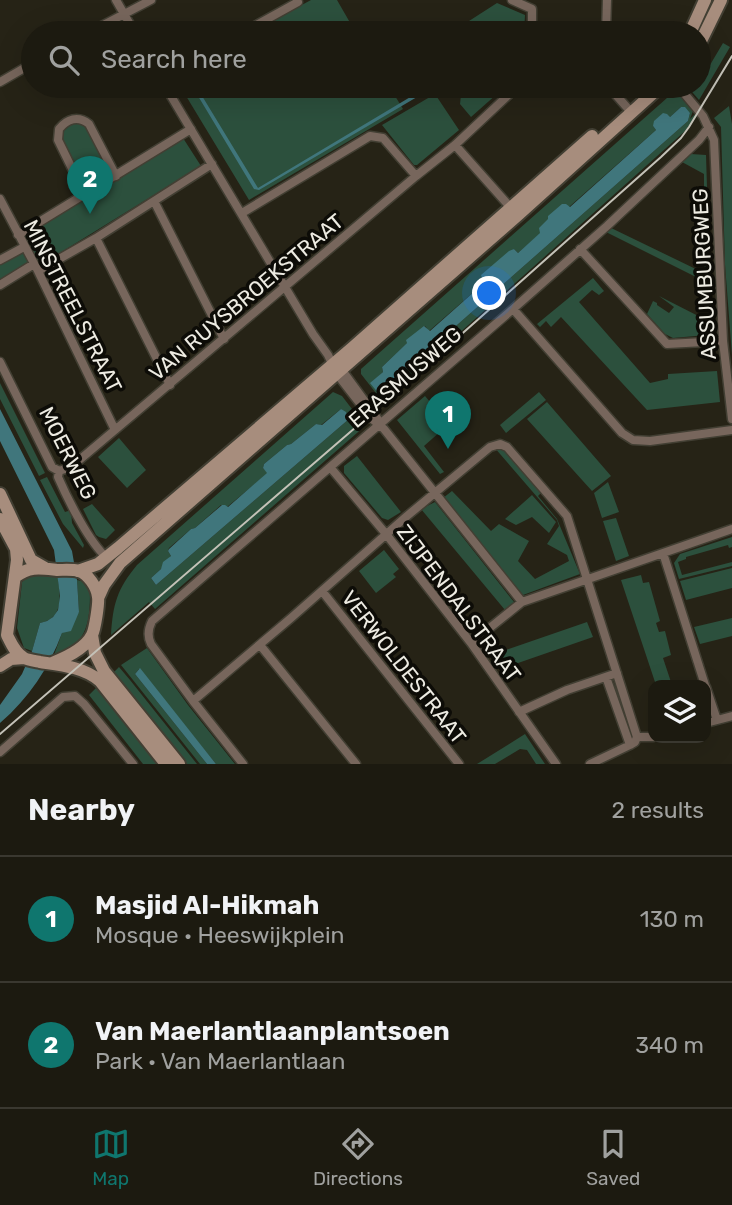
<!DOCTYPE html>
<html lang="en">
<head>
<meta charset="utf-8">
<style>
	:root { --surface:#1c1a10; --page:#252319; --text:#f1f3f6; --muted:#a0a19f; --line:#3a3830; --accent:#0f766e }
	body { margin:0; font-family:Rubik,sans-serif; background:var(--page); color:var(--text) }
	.controls { position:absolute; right:21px; bottom:21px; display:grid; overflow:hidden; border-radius:14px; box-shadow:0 7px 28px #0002 }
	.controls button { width:63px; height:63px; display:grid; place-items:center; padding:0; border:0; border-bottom:2px solid var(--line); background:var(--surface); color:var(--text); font:35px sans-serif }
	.you { position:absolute; left:490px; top:294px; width:24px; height:24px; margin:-18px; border:5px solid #fff; border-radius:50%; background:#1a73e8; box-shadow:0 0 0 10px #1a73e833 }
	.badge { display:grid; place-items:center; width:46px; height:46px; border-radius:50%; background:var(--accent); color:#fff; font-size:23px; font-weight:700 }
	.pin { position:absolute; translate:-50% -58px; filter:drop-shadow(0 2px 4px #0008) }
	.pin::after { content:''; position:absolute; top:37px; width:24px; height:21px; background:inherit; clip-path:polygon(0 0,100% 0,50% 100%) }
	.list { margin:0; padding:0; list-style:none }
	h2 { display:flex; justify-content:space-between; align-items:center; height:91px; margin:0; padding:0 28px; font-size:30px }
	h2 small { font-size:23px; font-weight:400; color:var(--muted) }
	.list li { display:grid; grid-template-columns:46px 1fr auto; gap:21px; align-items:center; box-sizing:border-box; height:126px; padding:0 28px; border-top:2px solid var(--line) }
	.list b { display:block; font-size:26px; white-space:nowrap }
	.list p { margin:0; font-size:23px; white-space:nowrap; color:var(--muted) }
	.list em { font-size:23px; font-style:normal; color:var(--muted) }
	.icon { flex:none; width:38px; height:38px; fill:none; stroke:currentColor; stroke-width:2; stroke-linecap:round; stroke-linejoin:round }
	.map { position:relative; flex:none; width:732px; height:764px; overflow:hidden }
	.search { position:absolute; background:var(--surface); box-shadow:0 7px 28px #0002; left:21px; right:21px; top:21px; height:77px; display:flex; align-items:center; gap:18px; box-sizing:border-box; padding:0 24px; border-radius:38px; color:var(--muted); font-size:26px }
	.sheet { height:343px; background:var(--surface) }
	nav { display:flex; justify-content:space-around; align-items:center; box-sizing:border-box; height:98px; border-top:2px solid var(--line); background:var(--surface); font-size:19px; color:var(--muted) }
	nav a { display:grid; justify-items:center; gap:4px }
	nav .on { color:var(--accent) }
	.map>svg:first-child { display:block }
	.green { fill:#2c503d; fill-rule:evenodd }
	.water { fill:#40767c }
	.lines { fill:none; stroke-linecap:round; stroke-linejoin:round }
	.minor-casing { stroke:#423f33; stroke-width:11 }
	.secondary-casing { stroke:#423f33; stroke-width:16 }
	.minor { stroke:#77665c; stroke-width:8 }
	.secondary { stroke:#a78d7d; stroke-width:12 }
	.tram { stroke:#c4c2b8; stroke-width:2 }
	.labels { text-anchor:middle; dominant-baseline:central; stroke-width:7; stroke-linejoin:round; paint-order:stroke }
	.street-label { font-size:21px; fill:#edebe2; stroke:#0d0c07 }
</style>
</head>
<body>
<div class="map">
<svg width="732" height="764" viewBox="0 0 732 764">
	<rect width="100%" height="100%" fill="#262316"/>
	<path class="green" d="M311,0H337L356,33H250Z
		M497,3L525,15L524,33H469V21Z
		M723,43L730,47L699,100L687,86H699V77L710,65Z
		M180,86H389L403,109L249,200Z
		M462,86H506L471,117L460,104Z
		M676,90L693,111L690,119L696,113L697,116L684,132L409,378L406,374L424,357L379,397L361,374V369ZM681,107L690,113L688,121L379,394L371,383L383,372L382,367L425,326L429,331L484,283L514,249L518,253L541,233L549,218L569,207L656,130L653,126L670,117Z
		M435,94L459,130L417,165H414L382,125Z
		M729,106L732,124V355L725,265L721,127L714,118Z
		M69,122H83L116,180L183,138L201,166L42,264L39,263L30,264L0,282V260C12,253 24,248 26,233L89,195L59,134Z
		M691,154L706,155L710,284L602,230L607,226L704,273V174L682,162Z
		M593,278L604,291L599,295L592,290L579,302L650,383L668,379V374L717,371L720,402L647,410L561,317L551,327L546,321L540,327L537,324Z
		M659,296L712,323C713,329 713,332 707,335L673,338L665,334L647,314L653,301L657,303V305L669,313L674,307Z
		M0,383L45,473L39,476L0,399Z
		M333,392L342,396L365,426L155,609L149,602L111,635C113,604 117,589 137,565ZM341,409L349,419L156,585L151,578L161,569L171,556L168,551L169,548L191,529L195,528L221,505L227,507L268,473L263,468L264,464L287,445L291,444L316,424L321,425Z
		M539,392L546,400L506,433L500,425Z
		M425,396L449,424L424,446L444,472L440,474L397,420Z
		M547,402L611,476L592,491L527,419Z
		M119,438L146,470L127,488L98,457Z
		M501,443L542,492L538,496L557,519L580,574L523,595L443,498L452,491L491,531L499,524L529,541L518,561L535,579L569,561L567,555L547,544L559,526L557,520L494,447Z
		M357,456L401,512L388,520L382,518L344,473V466Z
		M47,477L65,512L71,510L72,523L84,545L83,548L63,524L40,480Z
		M608,482L619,512L602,518L594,493Z
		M532,495L556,522L549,533L532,517L516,525L505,519Z
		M435,502L514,602L505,610L421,509Z
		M92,504L115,530L106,539L99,537L96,535L83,509Z
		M616,518L629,556L616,561L603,521Z
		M732,537V547L729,548L728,545L686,557V559L678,562L682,575L732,562V566L679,579L674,563L680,554Z
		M384,550L399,569L393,574L396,577L376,593L359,571Z
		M732,568V588L686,600L680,581Z
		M31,574L55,576L58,578C60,597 64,618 40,623L32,651L24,648L17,628L22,582Z
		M641,575L643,583L649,582L660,621L656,623L659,632L665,631L671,655L663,658L672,685H656L621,580Z
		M77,580L85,582L90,590C90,610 90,633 73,646C67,651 62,655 54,655L62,633L79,612Z
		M732,618V636L700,644L694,627Z
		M587,622L593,637L504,668L497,666L485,645L489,638L500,652Z
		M147,648L188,705L235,764H216L139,669L135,674L207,764H200L121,665Z
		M119,667L130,680L197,764H187L114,672Z
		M98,686L160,764H143L89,695Z
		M525,734L545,764H536L527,750L520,749L495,764H477Z"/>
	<path class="water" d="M192,86H196L258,188L412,96L407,86H411L417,97L259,190L254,189Z
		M681,107H685L690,113L688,121L379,394L370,383L383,372L382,367L407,343L406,340L424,326L430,331L484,283L481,275L509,251L514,249L518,253L540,233L539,228L548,219V216L562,204H566L570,207L656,130L653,126L654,121L663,113L667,114L670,117Z
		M0,409L72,551L77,580L79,612L71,631L62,633C49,668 29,698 0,723V705L22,674L32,651L40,623L47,621L53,617L58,610L60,596L54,550L0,441Z
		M341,409L346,412L349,419L156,585L151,578L161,569L163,562L171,556L168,551L169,549L191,529L195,528L222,505H225L228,507L267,473L263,468L264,464L287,445L291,444L316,424L322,425Z
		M140,668L216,764H207L135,674Z"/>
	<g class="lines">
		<defs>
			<path id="minor" d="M116,0L135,33
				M512,0L532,9V33
				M88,33L151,0
				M242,33L298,2L297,0
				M606,33L607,0
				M0,82L33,63
				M165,86L313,334L328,355L337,374L372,419L384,429L522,602L732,529
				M608,86L631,112
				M678,86L703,116L714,140L723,341L732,419
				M455,145L511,208
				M85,195L58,140L59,129C67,119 78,115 89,124L116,176
				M0,199L38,271L115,430
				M154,201L224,339
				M242,213L370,136L383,138L416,176
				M18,235L191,129
				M96,238L170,385
				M580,249L667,344L723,341
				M0,260L24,247
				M38,271L96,238L212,164
				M0,285L34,264
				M513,309L622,433L633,440L650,441L732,430
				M0,362L52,467L59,471L58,477C68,500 89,542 107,558
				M339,367L342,370L377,418
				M330,467L386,534L471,643L556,764
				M59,471L71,467L416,176L455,145L518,86
				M663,553L705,685
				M322,591L459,764
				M471,643L522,602
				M260,645L356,764
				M606,677L630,745
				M706,687L717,720
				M193,701L291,618L407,516L490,447L500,444L507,447L567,516L637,737
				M519,712L567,690L617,673
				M706,723L732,716
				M0,752L63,697L75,696L84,704L133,764
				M243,764L193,701L151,644C147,636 148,629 152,621L513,309L607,226L699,140L709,127
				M590,764L630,745L635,742L637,737H653"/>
			<path id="secondary" d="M690,33L705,0
				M699,45L721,0
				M0,494L31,560L45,568
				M0,519L16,549L17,560L7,635C11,643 15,653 24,658C28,660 35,661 40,662C60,665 84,667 100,681L166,764
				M78,571L98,564L118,548L352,348L592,136
				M15,577C30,566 39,568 57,570C64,570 72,569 79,571C88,574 97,587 98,597C99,603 95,629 92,635C85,649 65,658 52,663
				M99,596L104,585L120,563L518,215L661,86
				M92,635L95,653L104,671L179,764
				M0,666L11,659L24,658"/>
		</defs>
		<use href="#minor" class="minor-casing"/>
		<use href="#secondary" class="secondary-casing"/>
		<use href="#minor" class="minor"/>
		<use href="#secondary" class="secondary"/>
		<path class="tram" d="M0,734L385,402L661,157L681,138L689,127L732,56"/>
	</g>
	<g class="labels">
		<g class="street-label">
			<text transform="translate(704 274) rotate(-93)">ASSUMBURGWEG</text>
			<text transform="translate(246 297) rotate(-40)">VAN RUYSBROEKSTRAAT</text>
			<text transform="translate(73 306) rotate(63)">MINSTREELSTRAAT</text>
			<text transform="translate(405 377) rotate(-41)">ERASMUSWEG</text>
			<text transform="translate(68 453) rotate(63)">MOERWEG</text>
			<text transform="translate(459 603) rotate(53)">ZIJPENDALSTRAAT</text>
			<text transform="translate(404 667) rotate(52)">VERWOLDESTRAAT</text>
		</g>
	</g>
</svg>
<div class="controls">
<button><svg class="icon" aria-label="layers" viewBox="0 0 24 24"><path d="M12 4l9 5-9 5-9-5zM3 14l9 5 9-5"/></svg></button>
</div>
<div class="you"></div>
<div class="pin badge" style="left:448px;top:449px">1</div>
<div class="pin badge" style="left:90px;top:214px">2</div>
<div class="search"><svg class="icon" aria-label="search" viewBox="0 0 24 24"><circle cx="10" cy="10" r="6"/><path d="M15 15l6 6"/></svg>Search here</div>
</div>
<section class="sheet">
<h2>Nearby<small>2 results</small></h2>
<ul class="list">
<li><span class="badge">1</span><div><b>Masjid Al-Hikmah</b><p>Mosque · Heeswijkplein</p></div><em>130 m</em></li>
<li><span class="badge">2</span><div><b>Van Maerlantlaanplantsoen</b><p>Park · Van Maerlantlaan</p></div><em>340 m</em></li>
</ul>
</section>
<nav>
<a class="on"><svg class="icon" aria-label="map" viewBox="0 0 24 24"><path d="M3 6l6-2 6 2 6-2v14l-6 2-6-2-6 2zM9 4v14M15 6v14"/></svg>Map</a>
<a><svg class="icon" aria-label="directions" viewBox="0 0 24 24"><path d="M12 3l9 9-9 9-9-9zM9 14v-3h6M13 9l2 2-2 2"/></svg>Directions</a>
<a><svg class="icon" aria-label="saved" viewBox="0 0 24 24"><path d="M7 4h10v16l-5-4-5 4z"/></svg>Saved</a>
</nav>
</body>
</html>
